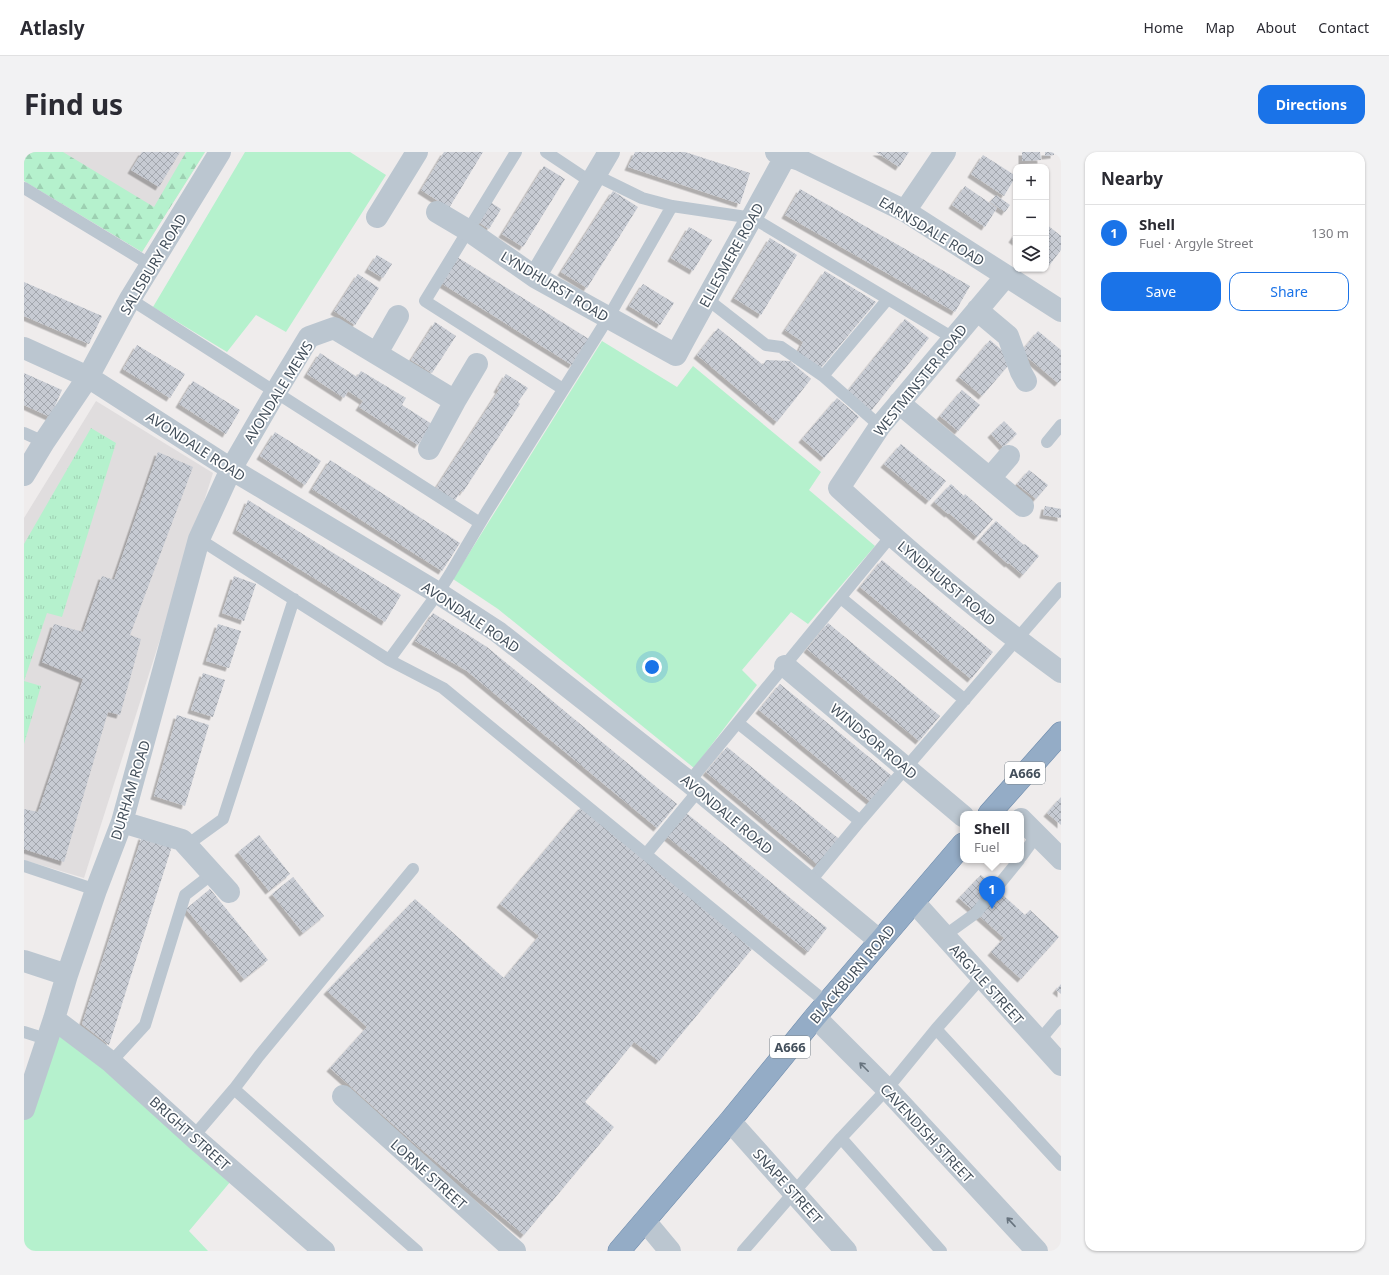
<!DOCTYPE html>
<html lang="en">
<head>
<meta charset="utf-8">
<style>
	:root { --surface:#fff; --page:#f2f2f3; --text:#2b2b33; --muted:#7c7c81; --line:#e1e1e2; --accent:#1a73e8 }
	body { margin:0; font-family:"Noto Sans",sans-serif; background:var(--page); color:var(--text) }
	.controls { position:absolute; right:12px; top:12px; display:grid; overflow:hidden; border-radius:8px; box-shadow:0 1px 3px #0004 }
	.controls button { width:36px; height:36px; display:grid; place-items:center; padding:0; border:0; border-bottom:1px solid var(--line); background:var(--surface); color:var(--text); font:20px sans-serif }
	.you { position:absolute; left:628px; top:515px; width:14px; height:14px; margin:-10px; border:3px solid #fff; border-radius:50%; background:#1a73e8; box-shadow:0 0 0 6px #1a73e833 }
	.badge { display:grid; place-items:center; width:26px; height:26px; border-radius:50%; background:var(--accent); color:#fff; font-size:13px; font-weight:700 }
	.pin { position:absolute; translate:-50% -33px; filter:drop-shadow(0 1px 2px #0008) }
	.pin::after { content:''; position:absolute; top:21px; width:14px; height:12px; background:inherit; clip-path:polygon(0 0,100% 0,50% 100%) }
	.popup { position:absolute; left:936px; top:659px; width:64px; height:52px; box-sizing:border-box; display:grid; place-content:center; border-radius:8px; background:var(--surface); filter:drop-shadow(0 1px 3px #0005); font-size:13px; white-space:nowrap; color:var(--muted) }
	.popup b { font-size:15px; color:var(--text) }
	.popup::after { content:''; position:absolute; left:50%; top:100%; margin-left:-8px; border:8px solid transparent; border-top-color:var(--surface) }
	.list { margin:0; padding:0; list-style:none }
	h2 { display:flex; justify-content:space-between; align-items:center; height:52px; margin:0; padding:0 16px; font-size:17px }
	h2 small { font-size:13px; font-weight:400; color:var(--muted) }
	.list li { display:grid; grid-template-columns:26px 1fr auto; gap:12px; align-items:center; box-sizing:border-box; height:56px; padding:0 16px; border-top:1px solid var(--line) }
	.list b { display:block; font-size:15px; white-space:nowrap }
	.list p { margin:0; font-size:13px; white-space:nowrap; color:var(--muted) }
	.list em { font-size:13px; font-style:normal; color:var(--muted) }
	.actions { display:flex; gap:8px; padding:12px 16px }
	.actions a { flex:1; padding:9px 0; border:1px solid var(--accent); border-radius:12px; text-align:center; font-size:14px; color:var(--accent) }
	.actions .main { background:var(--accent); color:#fff }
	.icon { flex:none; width:22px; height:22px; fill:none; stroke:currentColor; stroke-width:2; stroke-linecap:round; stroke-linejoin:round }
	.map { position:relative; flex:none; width:1037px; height:1099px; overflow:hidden; border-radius:12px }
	header { display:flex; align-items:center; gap:24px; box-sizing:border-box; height:56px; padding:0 20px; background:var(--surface); border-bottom:1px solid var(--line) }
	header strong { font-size:19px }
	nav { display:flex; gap:22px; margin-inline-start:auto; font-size:14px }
	.intro { display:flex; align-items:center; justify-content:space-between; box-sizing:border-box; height:96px; padding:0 24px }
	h1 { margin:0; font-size:28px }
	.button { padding:10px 18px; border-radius:12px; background:var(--accent); color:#fff; font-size:14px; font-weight:700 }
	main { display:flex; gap:24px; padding:0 24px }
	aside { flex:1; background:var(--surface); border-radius:12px; box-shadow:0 1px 3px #0004 }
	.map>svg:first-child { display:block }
	.education { fill:#e0ddde }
	.grass { fill:#b5f1cd }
	.forest { fill:url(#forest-firs) }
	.park { fill:url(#park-tufts) }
	.building { fill:url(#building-cross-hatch); filter:url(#shadow) }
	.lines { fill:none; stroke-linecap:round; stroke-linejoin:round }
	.trunk-casing { stroke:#6b89ab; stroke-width:23 }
	.service { stroke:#bbc6d0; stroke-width:12 }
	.minor { stroke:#bbc6d0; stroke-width:22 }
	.trunk { stroke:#94acc6; stroke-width:22 }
	.oneway { stroke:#67737e }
	.labels { text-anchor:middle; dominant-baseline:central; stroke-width:3.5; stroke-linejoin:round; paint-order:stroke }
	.shield { fill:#fff; stroke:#7b848c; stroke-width:1 }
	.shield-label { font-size:13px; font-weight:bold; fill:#434f5b }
	.street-label { font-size:14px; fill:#434f5b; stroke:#fff }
</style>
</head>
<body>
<header>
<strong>Atlasly</strong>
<nav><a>Home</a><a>Map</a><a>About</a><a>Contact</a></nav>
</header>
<div class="intro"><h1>Find us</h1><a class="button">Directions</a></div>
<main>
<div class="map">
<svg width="1037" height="1099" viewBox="0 0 1037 1099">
	<defs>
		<pattern id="forest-firs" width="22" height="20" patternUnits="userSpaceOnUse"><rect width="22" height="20" fill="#b5f1cd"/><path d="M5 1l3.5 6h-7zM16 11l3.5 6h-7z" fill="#9dd0b2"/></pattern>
		<pattern id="park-tufts" width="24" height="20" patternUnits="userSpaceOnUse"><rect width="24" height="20" fill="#b5f1cd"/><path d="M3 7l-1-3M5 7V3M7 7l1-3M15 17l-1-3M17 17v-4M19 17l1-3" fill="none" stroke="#9dd0b2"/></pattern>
		<pattern id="building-cross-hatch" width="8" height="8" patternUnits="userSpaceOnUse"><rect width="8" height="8" fill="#c7cbd3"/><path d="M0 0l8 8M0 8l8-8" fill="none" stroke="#a3a7ae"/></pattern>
		<filter id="shadow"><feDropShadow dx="-3.5" dy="3.5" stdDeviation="0" flood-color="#0004"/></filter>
	</defs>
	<rect width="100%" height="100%" fill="#efecec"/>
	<path class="education" d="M0,0H181L118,100L0,29Z
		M72,249L189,321L60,726L0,708V366Z"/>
	<path class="grass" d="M221,0H326L362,23L262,180L232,163L203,200L129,155Z
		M578,189L653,235L669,214L797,320L785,338L851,394L784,472L767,460L718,518L733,533L670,616L474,457L429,427Z
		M30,867L212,1023L165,1079L184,1099H0V959Z"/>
	<path class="forest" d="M0,0H39L130,55L162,0H181L118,100L0,29Z"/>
	<path class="park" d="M67,276L92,291L38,465L23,461L0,529L17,534L0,592V392Z"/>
	<path class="building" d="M118,0H156L135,35L107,18Z
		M420,0H459L425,56L397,38Z
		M611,0H661L726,21L716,52L604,15Z
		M852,0H885L875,15Z
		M998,0H1016L1017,8L998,9Z
		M1021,0H1030V3L1021,4Z
		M959,3L992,24L980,44L947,22Z
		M520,14L541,27L499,95L478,82Z
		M941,34L973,56L961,75L928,53Z
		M776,37L946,134L931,160L761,63Z
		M589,39L614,55L563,136L537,120Z
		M972,43L986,53L981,60L966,50Z
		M466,50L477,57L465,77L454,70Z
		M1022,72L1037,84V98L1024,115L1022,113Z
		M665,75L688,88L669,119L647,106Z
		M992,81V90L988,87Z
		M746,86L773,103L737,163L710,146Z
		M353,103L368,112L359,126L344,117Z
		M433,105L565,187L548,213L417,131Z
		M801,119L852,150L796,217L774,200L779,190L761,178Z
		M334,122L355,136L331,173L310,159Z
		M0,130L78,164L65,192L0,164Z
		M619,132L650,151L636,173L605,154Z
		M881,167L905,186L847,259L823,240Z
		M411,170L432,184L408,221L387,208Z
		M694,176L739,213L742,208L766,209L787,227L753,270L673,203Z
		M1014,179L1037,198V228L1034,231L997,200Z
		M966,188L989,208L958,244L935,225Z
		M113,193L161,222L146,246L99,217Z
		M296,201L333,225L337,219L382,246L378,253L408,272L394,293L335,255L339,249L324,239L320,246L283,222Z
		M0,221L38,238L26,265L0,253Z
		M482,222L504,236L494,250L496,252L439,340L437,339L431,348L412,336L475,238L473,237Z
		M169,229L216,258L202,282L155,252Z
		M938,238L956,253L934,279L916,264Z
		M813,246L835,265L800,306L778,287Z
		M980,269L993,282L979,295L967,282Z
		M251,280L297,309L281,333L236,304Z
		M877,292L922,329L905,349L860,312Z
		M134,300L169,315L106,483L117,487L96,563L84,560L40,710L0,697V657L14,660L59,527L18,510L30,472L59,480L78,424L90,428Z
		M306,308L436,391L418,419L288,337Z
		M1005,318L1024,333L1012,347L993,332Z
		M927,332L940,344L941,342L969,367L953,385L925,361L924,362L910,350Z
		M224,348L377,443L361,470L212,378Z
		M1021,354L1037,357V366L1019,363Z
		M972,369L1000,393L1001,392L1015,404L999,423L985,411L984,412L956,387Z
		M858,408L969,500L947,527L836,435Z
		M210,424L232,432L220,469L198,461Z
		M409,461L463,495L653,652L633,676L443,519L391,489Z
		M804,471L916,564L895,589L783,497Z
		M194,472L217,479L205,516L182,509Z
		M179,521L201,528L189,565L167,558Z
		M756,532L868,624L847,650L735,558Z
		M153,563L185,573L161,654L130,644Z
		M703,595L815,687L794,713L682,620Z
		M1037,645V673L1023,661Z
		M558,654L728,797L635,909L610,890L561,950L590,975L500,1083L391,992L306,916L343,875L303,839L391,747L480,826L515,784L476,752Z
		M661,660L803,776L784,800L641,683Z
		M235,683L266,722L245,739L214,700Z
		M118,684L148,694L85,893L58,872Z
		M957,723L1001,763L1006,758L1035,785L997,827L967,800L980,786L935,746Z
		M269,725L300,764L279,781L248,742Z
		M186,737L244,808L220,827L162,757Z
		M1037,832V842L1032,838Z"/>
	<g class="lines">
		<defs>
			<path id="trunk" d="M965,662L1037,581
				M595,1099L706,969L791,865L939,692"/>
		</defs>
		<use href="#trunk" class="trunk-casing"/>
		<path class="service" d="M492,0L401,149L539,237
			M522,0L567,30
			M571,23L618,46L648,54L729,66L929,186
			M0,36L127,113
			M648,54L584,166L462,361L426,422L414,441L365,508L419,536L803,851
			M106,147L456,371
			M683,147L742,193L757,195L799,224L856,274
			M799,224L863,148
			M0,281L20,290
			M1023,290L1037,273
			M175,387L365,508
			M817,446L941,548
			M714,571L836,669
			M665,630L867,384
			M163,693L199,667L270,447
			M622,702L675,638
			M997,705L1013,683
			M0,714L72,738
			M785,731L836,669L1037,436
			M920,784L952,761L995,708
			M912,877L1037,1013
			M0,880L22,887
			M1015,889L1037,863
			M87,910L121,873L161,743L188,722
			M210,937L235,904L389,717
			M169,985L210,937L393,1099
			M817,986L917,1099
			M719,1099L817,986L863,937L912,877L957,826"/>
		<path class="minor" d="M752,0L776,8L881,59L1037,159
			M881,59L921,0
			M413,60L445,79L511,125L652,203C688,136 726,70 762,3
			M353,65L393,0
			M982,124L856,274L815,336C886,401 959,464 1037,520
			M511,125L585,0
			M953,158L984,184L997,220L1002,229
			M0,196L64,225L207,317L414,441L474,480L665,630L856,789
			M353,201L374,164
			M875,251L999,354
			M405,297L431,249
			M0,323L20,290L64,225L106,147L196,0
			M966,326L985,304
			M761,514L939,664
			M997,667L1037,707
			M98,670L158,688L205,740
			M890,750L1037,913
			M0,809L43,823
			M791,865L863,937L1013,1099
			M30,867L87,910L174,989L300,1099
			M319,944L491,1099
			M0,957L30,867L43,823L72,738L98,670L175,387L207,317L251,241L285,185L310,176L431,249L453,212
			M706,969L822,1099
			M621,1069L646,1099"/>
		<use href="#trunk" class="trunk"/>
	</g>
	<defs><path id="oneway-shaft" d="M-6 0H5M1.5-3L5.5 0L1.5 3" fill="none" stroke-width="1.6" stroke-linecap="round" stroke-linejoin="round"/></defs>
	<g class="oneway">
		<use href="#oneway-shaft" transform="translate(840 915) rotate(-135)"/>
		<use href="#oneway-shaft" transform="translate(987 1070) rotate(-133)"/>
	</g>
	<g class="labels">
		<g class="shield">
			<rect x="981" y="610" width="40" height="22" rx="3"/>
			<rect x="746" y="884" width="40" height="22" rx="3"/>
		</g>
		<g class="shield-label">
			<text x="1001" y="621">A666</text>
			<text x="766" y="895">A666</text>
		</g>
		<g class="street-label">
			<text transform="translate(908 79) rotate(31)">EARNSDALE ROAD</text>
			<text transform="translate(707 103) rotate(-61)">ELLESMERE ROAD</text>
			<text transform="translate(129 112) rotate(-59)">SALISBURY ROAD</text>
			<text transform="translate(531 134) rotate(31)">LYNDHURST ROAD</text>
			<text transform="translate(896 228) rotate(-51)">WESTMINSTER ROAD</text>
			<text transform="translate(254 240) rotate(-58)">AVONDALE MEWS</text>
			<text transform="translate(172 294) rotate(33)">AVONDALE ROAD</text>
			<text transform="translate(923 431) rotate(40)">LYNDHURST ROAD</text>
			<text transform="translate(447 465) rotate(34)">AVONDALE ROAD</text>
			<text transform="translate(850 589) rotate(40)">WINDSOR ROAD</text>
			<text transform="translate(106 638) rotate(-73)">DURHAM ROAD</text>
			<text transform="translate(703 662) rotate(40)">AVONDALE ROAD</text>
			<text transform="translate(828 822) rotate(-50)">BLACKBURN ROAD</text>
			<text transform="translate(963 832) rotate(48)">ARGYLE STREET</text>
			<text transform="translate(166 981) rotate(42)">BRIGHT STREET</text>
			<text transform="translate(903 981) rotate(47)">CAVENDISH STREET</text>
			<text transform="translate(405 1022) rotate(42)">LORNE STREET</text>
			<text transform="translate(764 1034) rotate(48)">SNAPE STREET</text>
		</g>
	</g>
</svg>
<div class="controls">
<button>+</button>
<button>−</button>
<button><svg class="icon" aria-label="layers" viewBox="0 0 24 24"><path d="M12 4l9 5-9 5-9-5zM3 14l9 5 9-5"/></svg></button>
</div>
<div class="you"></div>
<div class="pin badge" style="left:968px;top:757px">1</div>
<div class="popup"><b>Shell</b>Fuel</div>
</div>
<aside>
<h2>Nearby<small></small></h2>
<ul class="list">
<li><span class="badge">1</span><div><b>Shell</b><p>Fuel · Argyle Street</p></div><em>130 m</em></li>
</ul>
<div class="actions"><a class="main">Save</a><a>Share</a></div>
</aside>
</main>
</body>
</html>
